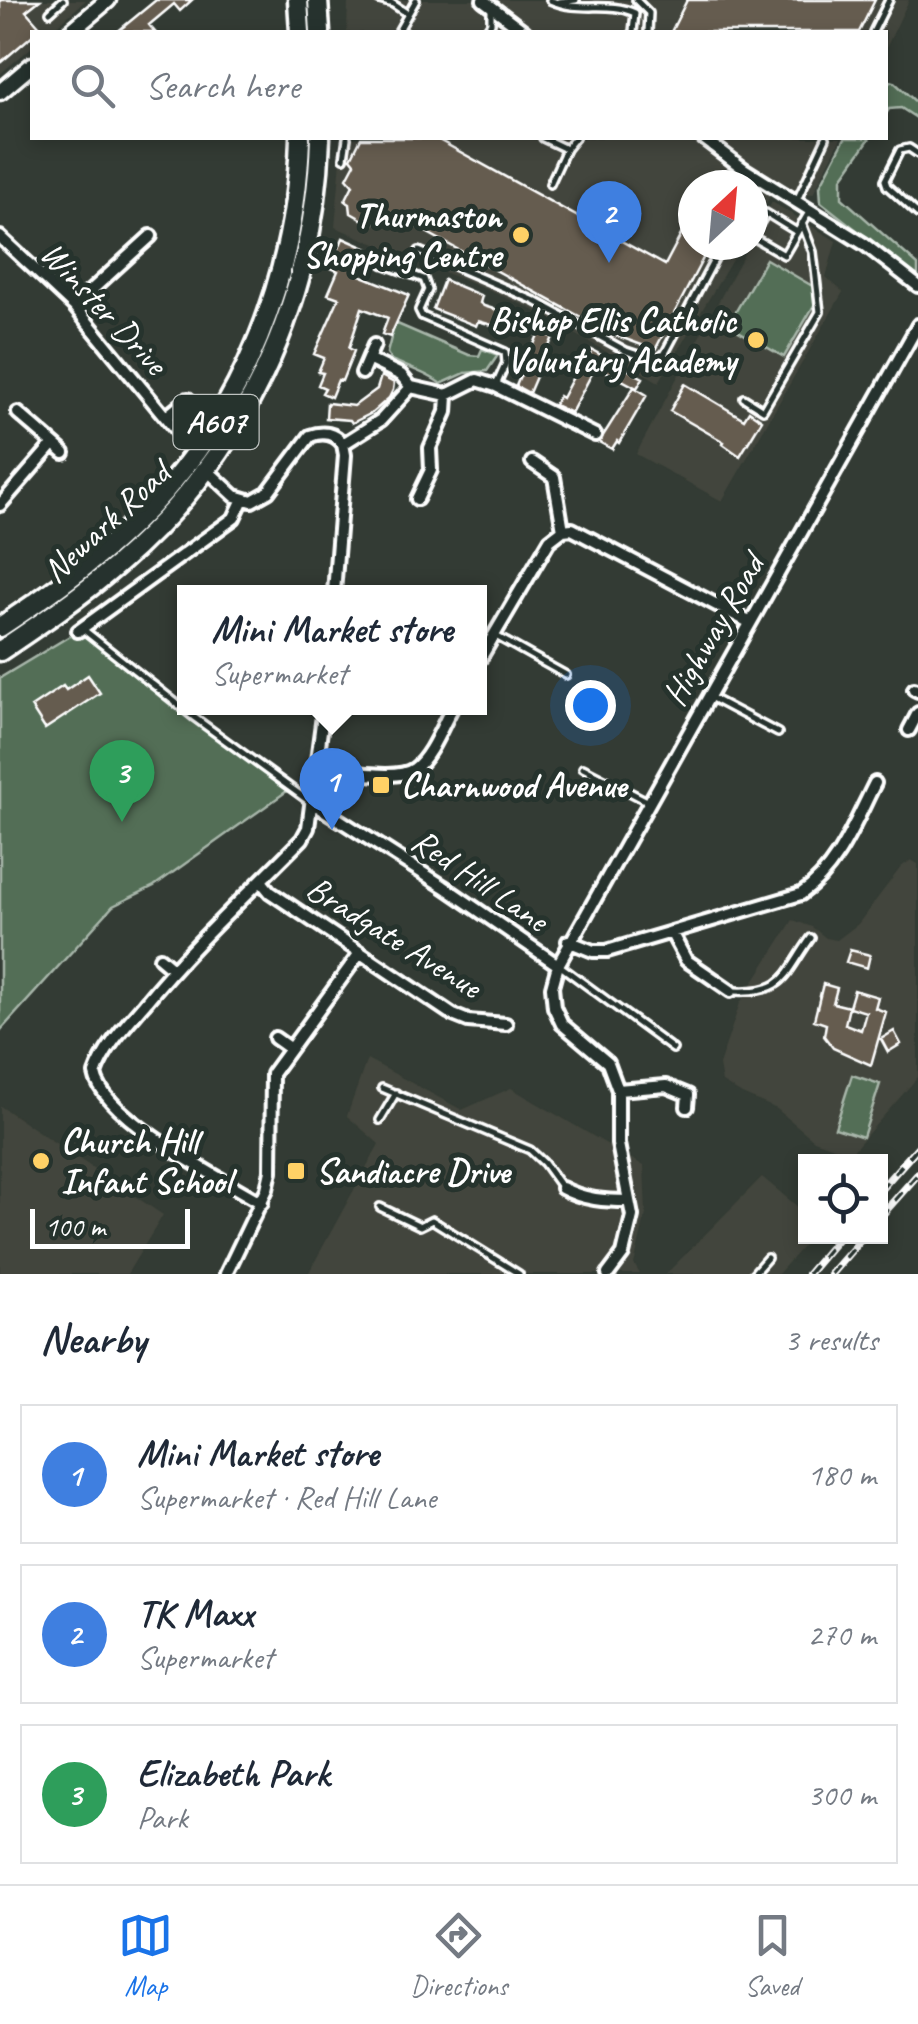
<!DOCTYPE html>
<html lang="en">
<head>
<meta charset="utf-8">
<style>
	:root { --surface:#fff; --page:#f6f6f7; --text:#1f2937; --muted:#747a83; --line:#e0e1e3; --accent:#1a73e8 }
	body { margin:0; font-family:Caveat,sans-serif; background:var(--page); color:var(--text) }
	.controls { position:absolute; right:30px; bottom:30px; display:grid; overflow:hidden; border-radius:0px; box-shadow:0 5px 15px #0003 }
	.controls button { width:90px; height:90px; display:grid; place-items:center; padding:0; border:0; border-bottom:2px solid var(--line); background:var(--surface); color:var(--text); font:50px sans-serif }
	.compass { position:absolute; left:678px; top:170px; width:90px; height:90px; border-radius:50%; background:var(--surface); box-shadow:0 5px 15px #0003; rotate:26deg }
	.scale { position:absolute; left:30px; bottom:25px; width:160px; box-sizing:border-box; padding-left:10px; border:5px solid #fff; border-top:0; font-size:28px; line-height:35px; white-space:nowrap; color:#fff; -webkit-text-stroke:8px #26332d; paint-order:stroke }
	.you { position:absolute; left:590px; top:705px; width:35px; height:35px; margin:-25px; border:8px solid #fff; border-radius:50%; background:#1a73e8; box-shadow:0 0 0 15px #1a73e833 }
	.badge { display:grid; place-items:center; width:65px; height:65px; border-radius:50%; background:var(--accent); color:#fff; font-size:32px; font-weight:700 }
	.pin { position:absolute; translate:-50% -82px; filter:drop-shadow(0 2px 5px #0008) }
	.pin::after { content:''; position:absolute; top:52px; width:35px; height:30px; background:inherit; clip-path:polygon(0 0,100% 0,50% 100%) }
	.popup { position:absolute; left:177px; top:585px; width:310px; height:130px; box-sizing:border-box; display:grid; place-content:center; border-radius:0px; background:var(--surface); filter:drop-shadow(0 2px 8px #0005); font-size:32px; white-space:nowrap; color:var(--muted) }
	.popup b { font-size:38px; color:var(--text) }
	.popup::after { content:''; position:absolute; left:50%; top:100%; margin-left:-20px; border:20px solid transparent; border-top-color:var(--surface) }
	.list { margin:0; padding:0; list-style:none }
	h2 { display:flex; justify-content:space-between; align-items:center; height:130px; margin:0; padding:0 40px; font-size:42px }
	h2 small { font-size:32px; font-weight:400; color:var(--muted) }
	.list li { display:grid; grid-template-columns:65px 1fr auto; gap:30px; align-items:center; box-sizing:border-box; height:140px; margin:0 20px 20px; padding:0 20px; border:2px solid var(--line); border-radius:0px }
	.list b { display:block; font-size:38px; white-space:nowrap }
	.list p { margin:0; font-size:32px; white-space:nowrap; color:var(--muted) }
	.list em { font-size:32px; font-style:normal; color:var(--muted) }
	.icon { flex:none; width:55px; height:55px; fill:none; stroke:currentColor; stroke-width:2; stroke-linecap:round; stroke-linejoin:round }
	.map { position:relative; flex:none; width:918px; height:1274px; overflow:hidden }
	.search { position:absolute; background:var(--surface); box-shadow:0 5px 15px #0003; left:30px; right:30px; top:30px; height:110px; display:flex; align-items:center; gap:25px; box-sizing:border-box; padding:0 35px; border-radius:0px; color:var(--muted); font-size:38px }
	.sheet { height:610px; background:var(--surface) }
	nav { display:flex; justify-content:space-around; align-items:center; box-sizing:border-box; height:140px; border-top:2px solid var(--line); background:var(--surface); font-size:28px; color:var(--muted) }
	nav a { display:grid; justify-items:center; gap:5px }
	nav .on { color:var(--accent) }
	.map>svg:first-child { display:block }
	.built { fill:#42453c }
	.green { fill:#526e56; stroke:#a8b6aa; stroke-width:2.5 }
	.building { fill:#655c4f; stroke:#fff; stroke-width:2.5 }
	.lines { fill:none; stroke-linecap:round; stroke-linejoin:round }
	.lane-casing { stroke:#fff; stroke-width:12 }
	.street-casing { stroke:#fff; stroke-width:18 }
	.secondary-casing { stroke:#fff; stroke-width:21 }
	.highway-casing { stroke:#fff; stroke-width:25 }
	.lane { stroke:#26332d; stroke-width:5 }
	.street { stroke:#26332d; stroke-width:10 }
	.secondary { stroke:#26332d; stroke-width:14 }
	.highway { stroke:#26332d; stroke-width:18 }
	.rail-casing { stroke:#fff; stroke-width:8 }
	.rail { stroke:#26332d; stroke-width:4; stroke-dasharray:11; stroke-linecap:butt }
	.poi-dot { fill:#ffd166; stroke:#26332d; stroke-width:4 }
	.labels { text-anchor:middle; dominant-baseline:central; stroke-width:10; stroke-linejoin:round; paint-order:stroke }
	.shield { fill:#26332d; stroke:#bec2c0; stroke-width:2.5 }
	.shield-label { font-size:32px; font-weight:bold; fill:#fff }
	.poi-label { font-size:35px; font-weight:bold; fill:#fff; stroke:#26332d; text-anchor:start }
	.street-label { font-size:35px; fill:#fff; stroke:#26332d }
</style>
</head>
<body>
<div class="map">
<svg width="918" height="1274" viewBox="0 0 918 1274">
	<rect width="100%" height="100%" fill="#333b34"/>
	<filter id="ink" filterUnits="userSpaceOnUse"><feTurbulence type="fractalNoise" baseFrequency=".01" numOctaves="2"/><feDisplacementMap in="SourceGraphic" scale="20" xChannelSelector="R" yChannelSelector="G"/><feConvolveMatrix kernelMatrix="1 2 1 2 8 2 1 2 1" color-interpolation-filters="sRGB"/></filter>
	<g filter="url(#ink)">
		<path class="built" d="M0,0H86L50,32H32V47L0,74Z
			M348,0H909L886,48V32H347Z
			M343,138H841L813,194L774,190L753,225V185H693V245H741L659,382L528,307L335,227Z
			M772,202L836,241L826,277L843,292L722,501L636,454L749,245H753V238Z
			M911,860L918,864V1077L851,1153L814,1140L777,1109L742,1094L722,1082L719,1065L740,1003L793,920L812,927L826,938L837,940L858,924L901,867Z
			M367,1059L462,1110L511,1088L644,1166L646,1214L634,1264L640,1274H308L379,1144L347,1116Z
			M0,1106L163,1215L127,1274H0Z
			M762,1177L805,1213L806,1236L811,1237L778,1274H666Z"/>
		<path class="green" d="M886,80L894,82L918,104V119L901,108L889,109L886,114Z
			M845,138H870L842,178V198L918,265V278L821,202L820,186Z
			M766,259L814,287L816,302L784,357L728,325Z
			M395,323L469,355L479,356L482,349L498,355L487,371L465,373L441,384C428,373 406,367 391,360L387,353Z
			M78,631L287,791L154,886L113,906L0,1031V678Z
			M852,1075L880,1084L863,1137L835,1128Z"/>
		<path class="building" d="M0,0H40L26,11L41,28L0,63Z
			M156,0H192L180,11L174,4L149,25L155,32H117Z
			M687,0H875L859,32H671Z
			M361,138H435L665,265L693,212V245H710L655,350L612,334L384,209L372,225L351,213L350,204L345,201L353,185L347,178L355,163L351,158Z
			M343,238L370,250L360,275L409,295L390,337L382,334L388,318L362,308L349,348L354,351L342,381L338,380L331,397L322,393L325,388L318,385L323,373L318,372L324,358L314,354L339,298L328,294L338,271L331,268Z
			M444,280L482,296L480,303L484,306L554,328L550,336L553,337L529,393L516,386L538,335L515,326L513,331L478,321L476,326L433,309Z
			M592,350L643,378L637,388L596,366L571,413L554,405L559,396L562,398L584,356L588,358Z
			M381,376L394,383L393,390L389,398L372,413L352,423L350,420L326,418L327,403L354,406L377,389Z
			M685,384L744,419L749,411L762,420L740,456L723,444L724,442L670,411Z
			M634,387L647,395L619,443L617,441L612,449L599,442Z
			M88,675L100,693L45,729L31,707L63,686L66,690Z
			M850,950L870,955L867,968L846,962Z
			M823,984L837,988L833,1003L849,1007L845,1024L861,1030L866,1012L849,1007L854,990L878,997L875,1008L886,1012L871,1065L833,1048L824,1036L826,1024L814,1020Z
			M894,1031L901,1044L888,1052L881,1039Z"/>
		<g class="lines">
			<defs>
				<path id="lane" d="M379,0L390,3
					M387,0L408,14
					M550,0C581,14 607,0 635,13L633,32
					M636,0L649,13L648,32
					M558,2L576,0
					M50,12L63,0
					M404,32L399,30L416,0
					M485,32L491,23V7
					M873,32L889,0
					M543,138L566,149
					M918,154L909,148L900,150L885,180L887,186L918,214
					M344,158L347,138
					M550,184L566,149L575,138
					M747,185L752,174
					M797,200L826,138
					M753,235L766,213L797,232
					M753,237L784,255L809,212
					M419,251L535,301L626,351L656,361L665,353L722,245
					M383,264L424,279L428,290L419,310L422,316L505,352L506,363L497,383
					M744,398L763,410L820,312L813,252L802,223
					M84,630L195,718L310,802
					M494,635L566,675
					M710,697L778,733
					M583,768L647,801
					M559,965L673,1049
					M734,991C786,993 783,977 811,938
					M382,1088L530,1150L544,1163L562,1188
					M380,1120L396,1093
					M380,1207L420,1226L432,1220L519,1274
					M753,1274L767,1258"/>
				<path id="street" d="M483,0L525,32
					M703,138L744,169L864,244L918,286
					M0,237L74,306L181,436
					M74,306L151,236
					M368,359L401,375L411,387
					M362,373L374,345
					M18,413L64,453
					M166,417L188,399
					M343,444L381,420L411,387L447,395L477,380L496,386L595,435
					M532,462L554,477L563,530
					M207,470L235,496L252,501L268,492L310,436C323,431 335,433 343,444
					M417,499L431,470L430,448L446,412L447,395
					M0,505L53,444
					M334,592L345,455L343,444
					M78,631L234,518L243,499
					M480,659L550,540L563,530L572,529L749,622
					M914,689L918,691
					M909,730L918,713
					M319,768C341,770 397,782 414,769C431,757 442,726 452,708
					M313,803L443,886L558,965
					M261,881L270,892L453,1015L468,1021L506,1024
					M671,932L686,960L731,991
					M568,941L593,951H607L801,894C838,869 855,822 875,783
					M160,958L173,969
					M275,1038L289,1048
					M618,1090L666,1086L688,1095L687,1107
					M562,1188C584,1200 605,1201 629,1201
					M262,1203C223,1180 102,1117 95,1074C104,1048 126,1025 144,1004C192,945 249,893 302,839L308,828L324,708
					M226,1274L267,1189L271,1171L272,1074L360,953
					M608,1274L623,1254L632,1216L618,1144V1090L608,1063L562,1024L554,1007L552,987L558,965L918,325"/>
				<path id="secondary" d="M70,32L108,0
					M0,92L32,65"/>
				<path id="highway" d="M298,0L300,32
					M318,0L320,32
					M0,627C53,592 104,555 148,509C244,410 296,275 300,138
					M0,651C40,624 80,597 117,565C243,457 315,303 320,138"/>
			</defs>
			<use href="#lane" class="lane-casing"/>
			<use href="#street" class="street-casing"/>
			<use href="#secondary" class="secondary-casing"/>
			<use href="#highway" class="highway-casing"/>
			<use href="#lane" class="lane"/>
			<use href="#street" class="street"/>
			<use href="#secondary" class="secondary"/>
			<use href="#highway" class="highway"/>
			<defs>
				<path id="rail" d="M880,1190L918,1147
					M880,1217L918,1174
					M808,1274L840,1236
					M831,1274L864,1236"/>
			</defs>
			<use href="#rail" class="rail-casing"/>
			<use href="#rail" class="rail"/>
		</g>
	</g>
	<g class="poi-dot">
		<circle cx="521" cy="235" r="10"/>
		<circle cx="756" cy="340" r="10"/>
		<rect x="371" y="775" width="20" height="20" rx="5"/>
		<circle cx="41" cy="1161" r="10"/>
		<rect x="286" y="1161" width="20" height="20" rx="5"/>
	</g>
	<g class="labels">
		<rect class="shield" x="173.5" y="395" width="85" height="54" rx="8"/>
		<g class="shield-label">
			<text x="216" y="422">A607</text>
		</g>
		<g class="poi-label">
			<text x="501" y="215" text-anchor="end">Thurmaston<tspan x="501" dy="40">Shopping Centre</tspan></text>
			<text x="736" y="320" text-anchor="end">Bishop Ellis Catholic<tspan x="736" dy="40">Voluntary Academy</tspan></text>
			<text x="401" y="785">Charnwood Avenue</text>
			<text x="61" y="1141">Church Hill<tspan x="61" dy="40">Infant School</tspan></text>
			<text x="316" y="1171">Sandiacre Drive</text>
		</g>
		<g class="street-label">
			<text transform="translate(104 308) rotate(47)">Winster Drive</text>
			<text transform="translate(106 522) rotate(-43)">Newark Road</text>
			<text transform="translate(713 630) rotate(-60)">Highway Road</text>
			<text transform="translate(480 880) rotate(34)">Red Hill Lane</text>
			<text transform="translate(394 937) rotate(32)">Bradgate Avenue</text>
		</g>
	</g>
</svg>
<div class="controls">
<button><svg class="icon" aria-label="locate" viewBox="0 0 24 24"><circle cx="12" cy="12" r="6"/><path d="M12 2v4M12 18v4M2 12h4M18 12h4"/></svg></button>
</div>
<svg class="compass" viewBox="-18 -18 36 36"><path d="M0-13l5 13h-10z" fill="#e53935"/><path d="M0 13l5-13h-10z" fill="#747a83"/></svg>
<div class="scale">100 m</div>
<div class="you"></div>
<div class="pin badge" style="left:332px;top:830px;background:#3f7fe0">1</div>
<div class="popup"><b>Mini Market store</b>Supermarket</div>
<div class="pin badge" style="left:609px;top:263px;background:#3f7fe0">2</div>
<div class="pin badge" style="left:122px;top:822px;background:#2e9e5b">3</div>
<div class="search"><svg class="icon" aria-label="search" viewBox="0 0 24 24"><circle cx="10" cy="10" r="6"/><path d="M15 15l6 6"/></svg>Search here</div>
</div>
<section class="sheet">
<h2>Nearby<small>3 results</small></h2>
<ul class="list">
<li><span class="badge" style="background:#3f7fe0">1</span><div><b>Mini Market store</b><p>Supermarket · Red Hill Lane</p></div><em>180 m</em></li>
<li><span class="badge" style="background:#3f7fe0">2</span><div><b>TK Maxx</b><p>Supermarket</p></div><em>270 m</em></li>
<li><span class="badge" style="background:#2e9e5b">3</span><div><b>Elizabeth Park</b><p>Park</p></div><em>300 m</em></li>
</ul>
</section>
<nav>
<a class="on"><svg class="icon" aria-label="map" viewBox="0 0 24 24"><path d="M3 6l6-2 6 2 6-2v14l-6 2-6-2-6 2zM9 4v14M15 6v14"/></svg>Map</a>
<a><svg class="icon" aria-label="directions" viewBox="0 0 24 24"><path d="M12 3l9 9-9 9-9-9zM9 14v-3h6M13 9l2 2-2 2"/></svg>Directions</a>
<a><svg class="icon" aria-label="saved" viewBox="0 0 24 24"><path d="M7 4h10v16l-5-4-5 4z"/></svg>Saved</a>
</nav>
</body>
</html>
